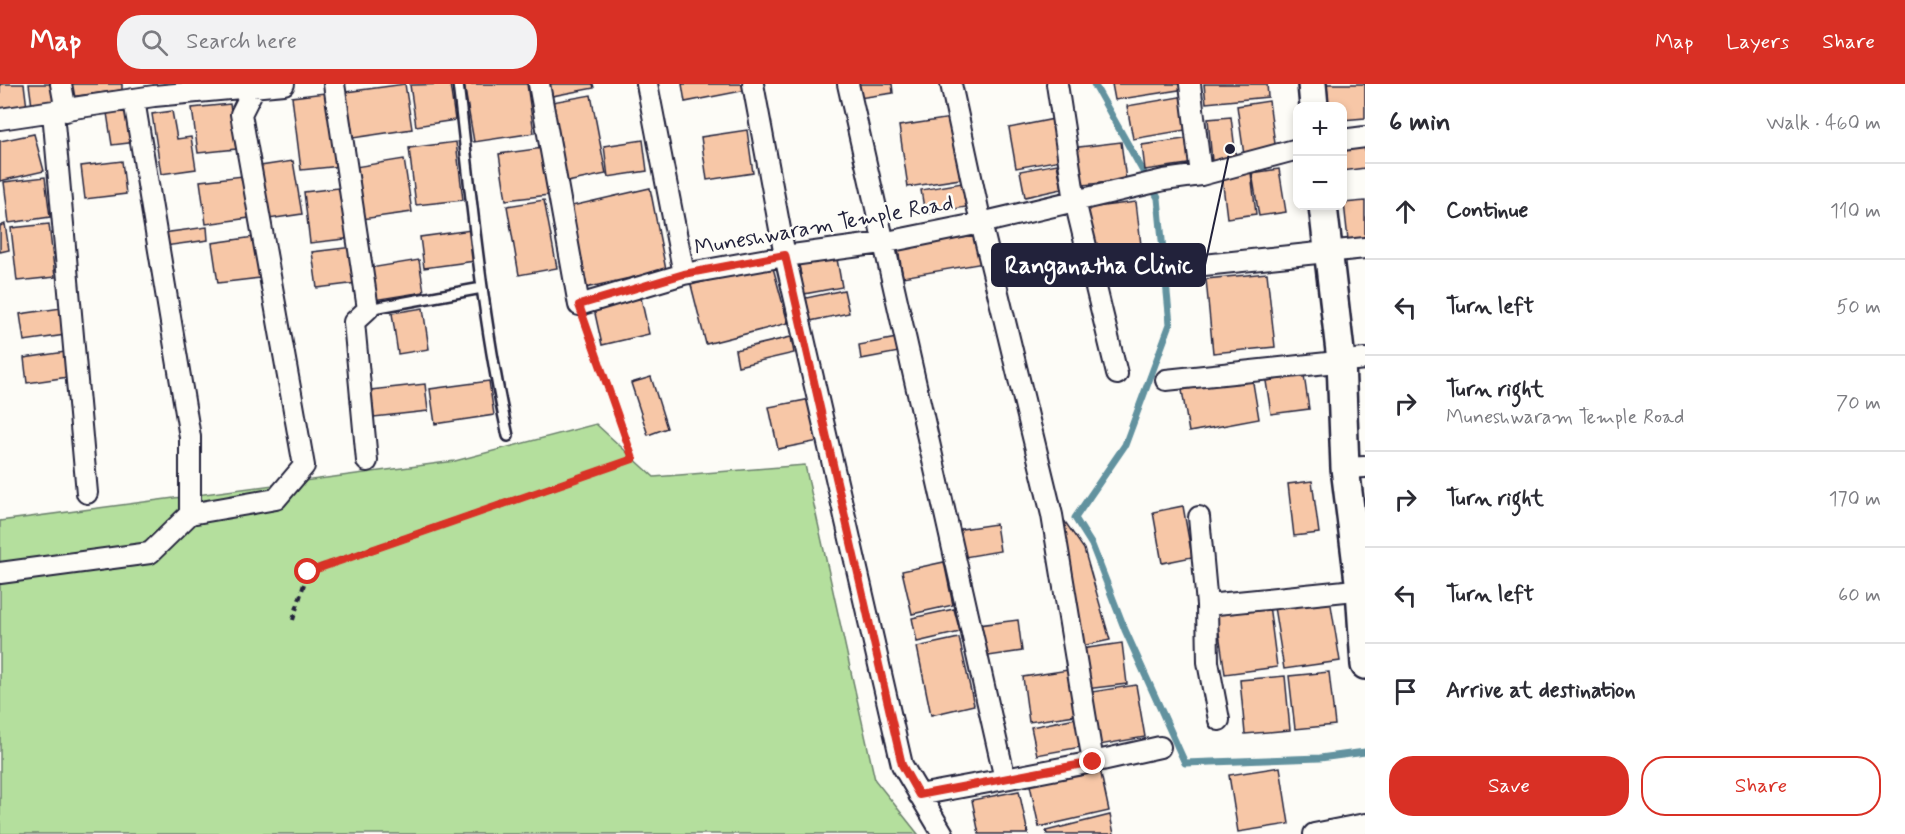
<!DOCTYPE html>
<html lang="en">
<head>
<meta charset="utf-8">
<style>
	:root { --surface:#fff; --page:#f2f2f3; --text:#2b2b33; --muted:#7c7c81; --line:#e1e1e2; --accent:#d93025 }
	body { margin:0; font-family:Mynerve,sans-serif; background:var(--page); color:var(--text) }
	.controls { position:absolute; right:18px; top:18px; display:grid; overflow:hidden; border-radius:12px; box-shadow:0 3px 9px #0003 }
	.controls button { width:54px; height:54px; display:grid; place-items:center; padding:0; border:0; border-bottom:2px solid var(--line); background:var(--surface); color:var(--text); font:30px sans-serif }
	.stop { position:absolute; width:18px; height:18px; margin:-14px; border:4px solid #d93025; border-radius:50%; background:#fff }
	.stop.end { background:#d93025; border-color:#fff; box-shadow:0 2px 6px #0008 }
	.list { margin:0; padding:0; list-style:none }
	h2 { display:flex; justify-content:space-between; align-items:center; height:78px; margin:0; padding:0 24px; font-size:26px }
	h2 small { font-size:20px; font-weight:400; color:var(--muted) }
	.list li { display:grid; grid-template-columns:39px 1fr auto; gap:18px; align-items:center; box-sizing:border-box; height:96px; padding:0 24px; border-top:2px solid var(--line) }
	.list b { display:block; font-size:22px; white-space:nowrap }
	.list p { margin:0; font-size:20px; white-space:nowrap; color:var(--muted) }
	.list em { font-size:20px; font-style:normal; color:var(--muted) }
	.actions { display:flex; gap:12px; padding:18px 24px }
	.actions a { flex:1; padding:14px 0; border:2px solid var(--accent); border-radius:24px; text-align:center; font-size:21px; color:var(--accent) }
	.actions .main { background:var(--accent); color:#fff }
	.icon { flex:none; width:33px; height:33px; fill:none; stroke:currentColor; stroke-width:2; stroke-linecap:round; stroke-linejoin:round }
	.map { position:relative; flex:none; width:1365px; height:750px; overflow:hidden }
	header { display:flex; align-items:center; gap:36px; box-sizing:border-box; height:84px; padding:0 30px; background:var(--accent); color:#fff }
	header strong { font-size:28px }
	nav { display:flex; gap:33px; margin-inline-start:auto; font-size:21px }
	.search { width:420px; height:54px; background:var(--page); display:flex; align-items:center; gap:15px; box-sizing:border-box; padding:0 21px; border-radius:24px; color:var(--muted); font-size:22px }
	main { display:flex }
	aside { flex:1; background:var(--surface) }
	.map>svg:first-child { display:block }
	.green { fill:#b4df9d; stroke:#6b806c; stroke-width:1.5 }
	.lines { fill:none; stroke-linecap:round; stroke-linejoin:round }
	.stream { stroke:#62929f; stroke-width:7 }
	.building { fill:#f7c7a7; stroke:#22223b; stroke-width:1.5 }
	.lane-casing { stroke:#22223b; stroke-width:14 }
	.street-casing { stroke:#22223b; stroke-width:24 }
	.secondary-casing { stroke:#22223b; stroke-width:32 }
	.path { stroke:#22223b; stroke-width:4; stroke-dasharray:6 4.5; stroke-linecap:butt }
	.lane { stroke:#fdfcf7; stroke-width:9 }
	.street { stroke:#fdfcf7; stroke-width:20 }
	.secondary { stroke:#fdfcf7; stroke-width:27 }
	.route { stroke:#d93025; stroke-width:8 }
	.labels { text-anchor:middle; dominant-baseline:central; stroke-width:5; stroke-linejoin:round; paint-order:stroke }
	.street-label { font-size:22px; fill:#22223b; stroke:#fdfcf7 }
	.leader { fill:none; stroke:#22223b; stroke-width:2 }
	.callout-dot { fill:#22223b; stroke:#fdfcf7; stroke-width:2 }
	.callout { fill:#22223b; stroke:#22223b; stroke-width:2 }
	.callout-label { font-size:24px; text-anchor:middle; font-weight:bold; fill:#fff }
</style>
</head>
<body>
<header>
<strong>Map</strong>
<div class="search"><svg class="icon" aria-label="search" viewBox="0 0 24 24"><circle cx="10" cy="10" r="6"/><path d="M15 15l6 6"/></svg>Search here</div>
<nav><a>Map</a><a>Layers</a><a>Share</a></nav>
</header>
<main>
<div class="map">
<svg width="1365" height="750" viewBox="0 0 1365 750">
	<rect width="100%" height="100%" fill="#fdfcf7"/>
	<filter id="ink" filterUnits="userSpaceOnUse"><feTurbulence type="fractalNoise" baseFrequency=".0167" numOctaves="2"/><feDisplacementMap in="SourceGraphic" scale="12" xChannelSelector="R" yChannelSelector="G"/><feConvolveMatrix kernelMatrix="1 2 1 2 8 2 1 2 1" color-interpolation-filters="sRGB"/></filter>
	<g filter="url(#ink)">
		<path class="green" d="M596,340L654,393L805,381L875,696L918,750H0V437L455,377Z"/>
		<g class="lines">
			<path class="stream" d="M1094,0L1158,114L1170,240L1125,361L1075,434L1092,461L1125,546L1185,679L1320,674L1365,668"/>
		</g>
		<path class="building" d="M0,0H24L27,24L0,27Z
			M29,0H57L60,18L32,22Z
			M67,0H122V6L69,13Z
			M405,0L412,45L353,54L346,8Z
			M450,0L455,36L416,42L410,1Z
			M464,0H527L534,49L474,58Z
			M550,0H593L594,4L552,12Z
			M682,0H746L747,6L685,18Z
			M857,0H892L893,9L859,14Z
			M1112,0H1185V5L1115,16Z
			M1204,0H1267L1268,13L1206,19Z
			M1322,0H1365V34L1342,36V22H1323Z
			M333,8L341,82L301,86L292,13Z
			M591,11L606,90L567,98L552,18Z
			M1185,12L1191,45L1133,55L1127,22Z
			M1269,17L1276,67L1244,71L1237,22Z
			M230,20L236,65L198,69L192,24Z
			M132,26L137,58L112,61L107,29Z
			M172,27L177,55L191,53L196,85L161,90L152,30Z
			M1231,33L1236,74L1212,77L1208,35Z
			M951,34L960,95L908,103L899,42Z
			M1054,35L1061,76L1016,84L1009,44Z
			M747,46L753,89L707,96L701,53Z
			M34,50L44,87L0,97V57Z
			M1191,54L1195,79L1145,86L1142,61Z
			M643,56L647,87L608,93L604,62Z
			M456,58L463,116L416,121L409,64Z
			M1121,58L1126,96L1075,102L1071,64Z
			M1365,59V84L1342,87V62Z
			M543,64L549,111L506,116L499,70Z
			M404,75L412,128L362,135L355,83Z
			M122,77L126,110L85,115L81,82Z
			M293,77L302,130L262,136L254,83Z
			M1057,80L1062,105L1025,113L1020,87Z
			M1279,85L1286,128L1259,132L1252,89Z
			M1251,89L1256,130L1227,134L1222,93Z
			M243,92L249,134L206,140L200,97Z
			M45,93L50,133L9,139L4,98Z
			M962,99L966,123L925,130L921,106Z
			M347,103L353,154L310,159L304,108Z
			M650,104L666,186L585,204L563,124Z
			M544,116L557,184L519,191L507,122Z
			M1365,117V154L1348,156L1344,119Z
			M1136,118L1141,161L1092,167L1087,124Z
			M5,140L9,166L0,168V142Z
			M49,140L55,193L17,197L11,144Z
			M207,143L208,156L165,162L163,149Z
			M471,146L475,177L424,184L420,153Z
			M979,151L984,179L903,193L898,165Z
			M254,153L260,194L218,199L212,159Z
			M353,163L357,199L317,204L312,168Z
			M837,175L842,203L804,210L799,181Z
			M419,176L424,208L374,216L370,184Z
			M772,180L788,239L706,260L691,201Z
			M1267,189L1275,263L1213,269L1206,195Z
			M844,206L849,229L810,237L806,214Z
			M641,214L649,250L602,261L594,225Z
			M61,224L65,251L24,257L20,230Z
			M423,224L429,265L398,270L392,229Z
			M791,253L794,269L738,282L735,266Z
			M897,254L899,268L861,275L859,261Z
			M65,268L68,293L27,299L24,274Z
			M1304,291L1309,325L1271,330L1266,297Z
			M651,293L667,344L648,351L631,299Z
			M1252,293L1259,335L1189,348L1182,306Z
			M489,297L494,331L435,340L430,305Z
			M425,300L428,327L374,333L371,306Z
			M811,315L819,357L778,365L769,323Z
			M1312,397L1319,449L1294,452L1288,400Z
			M1054,422L1084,465L1110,556L1077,563Z
			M1183,422L1192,473L1162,479L1153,428Z
			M996,440L1000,467L959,474L955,446Z
			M944,478L953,521L912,530L902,487Z
			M1330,515L1340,577L1284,585L1274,523Z
			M1269,521L1277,583L1225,590L1216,528Z
			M954,525L960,548L917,558L912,534Z
			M1018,536L1022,567L982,573L978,541Z
			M959,554L974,621L931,631L917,563Z
			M1122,559L1127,600L1086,605L1081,565Z
			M1068,586L1075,631L1029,638L1023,593Z
			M1329,588L1335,641L1295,645L1289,592Z
			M1285,592L1290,646L1245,650L1240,596Z
			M1136,601L1145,653L1094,662L1085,609Z
			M1076,634L1081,663L1037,671L1031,643Z
			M1280,683L1289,740L1238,748L1229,691Z
			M1100,685L1109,727L1039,743L1030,701Z
			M1019,707L1028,750H979L972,716Z
			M1110,731L1114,750H1047L1046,747Z"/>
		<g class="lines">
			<defs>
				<path id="lane" d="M458,0C472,118 482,236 508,352
					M368,225L482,204"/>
				<path id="street" d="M61,0L66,27
					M334,0L368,225L354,238L367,377
					M539,0L579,221L684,190L785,172L882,159L981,139L1164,96L1201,91L1298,65
					M647,0L684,190
					M753,0L785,172L902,681L943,750
					M848,0L1005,695L1093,678
					M951,0L981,139L1052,431L1093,678L1160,663
					M1057,0L1075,117L1117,290
					M1190,0L1201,91
					M53,28L87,409
					M0,35L154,12L284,0
					M1342,56L1365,53
					M1185,183L1365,164
					M1166,296L1365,275
					M1345,384L1365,383
					M190,430L276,415L304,382L241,30L256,0
					M1199,433L1207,521
					M0,489L150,469L190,430V353L134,16
					M1219,636L1208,578L1207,521L1365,505
					M919,711L1005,695
					M1314,750L1365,740"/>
				<path id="secondary" d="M1312,0L1314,22
					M1323,122L1341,276L1345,384L1360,505L1365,581"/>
			</defs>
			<use href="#lane" class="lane-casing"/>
			<use href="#street" class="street-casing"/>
			<use href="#secondary" class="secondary-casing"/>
			<path class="path" d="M293,536L308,487L633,375L585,239"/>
			<use href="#lane" class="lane"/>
			<use href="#street" class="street"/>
			<use href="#secondary" class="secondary"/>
		</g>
	</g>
	<g class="lines" filter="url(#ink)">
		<path class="route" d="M308,488L633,375L579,221L684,190L785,171L902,681L919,711L1093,678"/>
	</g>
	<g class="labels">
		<g class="street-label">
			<text transform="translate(824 142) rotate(-10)">Muneshwaram Temple Road</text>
		</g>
	</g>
	<path class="leader" d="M1230 65L1205 181"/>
	<circle class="callout-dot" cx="1230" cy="65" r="6"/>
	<rect class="callout" x="992" y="160" width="213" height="42" rx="6"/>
	<g class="callout-label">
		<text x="1099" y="189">Ranganatha Clinic</text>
	</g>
</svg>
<div class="controls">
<button>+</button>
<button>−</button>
</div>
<div class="stop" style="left:308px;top:488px"></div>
<div class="stop end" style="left:1093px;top:678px"></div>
</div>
<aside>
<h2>6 min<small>Walk · 460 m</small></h2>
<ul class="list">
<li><svg class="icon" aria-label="ahead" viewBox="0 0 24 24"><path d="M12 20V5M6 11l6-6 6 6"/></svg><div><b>Continue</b></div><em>110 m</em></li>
<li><svg class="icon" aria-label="left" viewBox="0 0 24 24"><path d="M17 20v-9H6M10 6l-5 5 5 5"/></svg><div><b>Turn left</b></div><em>50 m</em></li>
<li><svg class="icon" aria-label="right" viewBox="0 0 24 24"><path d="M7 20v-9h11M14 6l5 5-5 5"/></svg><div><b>Turn right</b><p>Muneshwaram Temple Road</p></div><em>70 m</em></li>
<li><svg class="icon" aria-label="right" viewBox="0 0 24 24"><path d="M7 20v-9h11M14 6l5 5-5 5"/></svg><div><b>Turn right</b></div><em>170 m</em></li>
<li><svg class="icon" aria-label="left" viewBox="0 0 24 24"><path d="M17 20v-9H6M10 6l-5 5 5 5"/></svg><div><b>Turn left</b></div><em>60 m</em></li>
<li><svg class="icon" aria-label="arrive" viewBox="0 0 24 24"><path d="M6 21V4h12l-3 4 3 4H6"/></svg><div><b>Arrive at destination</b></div></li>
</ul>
<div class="actions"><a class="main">Save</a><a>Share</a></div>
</aside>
</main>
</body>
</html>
